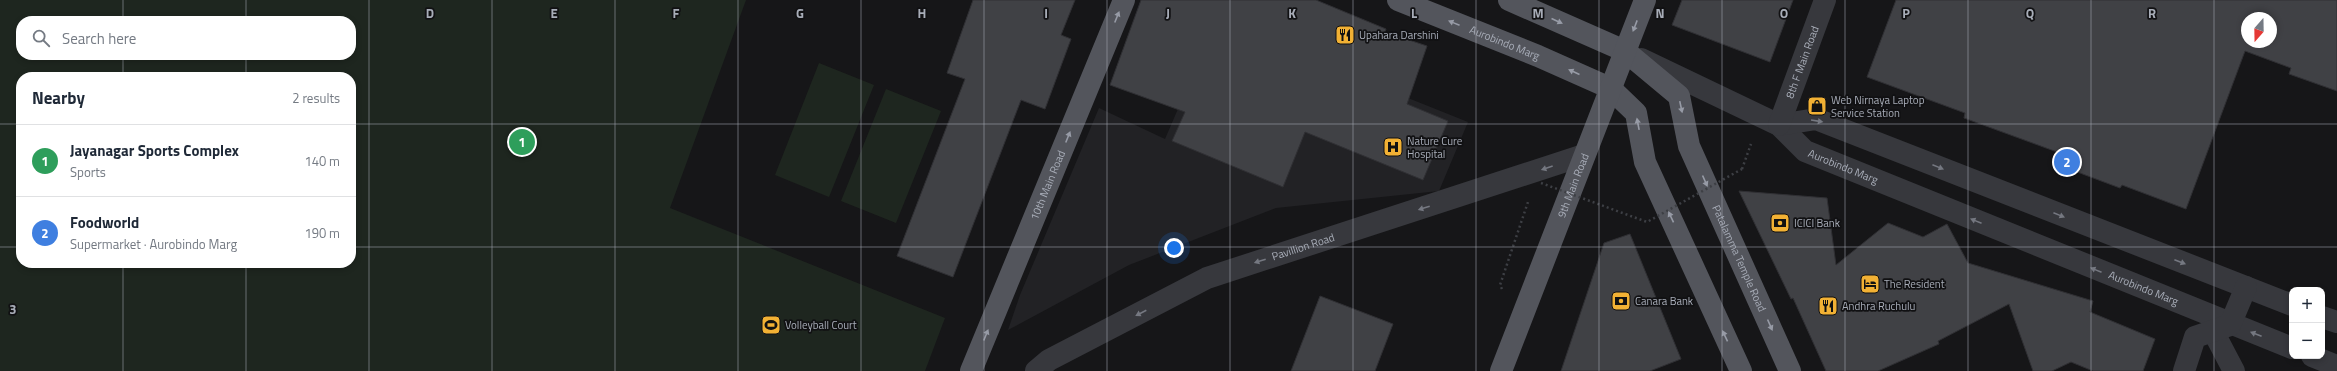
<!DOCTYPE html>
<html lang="en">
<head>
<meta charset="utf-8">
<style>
	:root { --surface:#fff; --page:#f6f6f7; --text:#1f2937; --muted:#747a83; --line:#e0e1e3; --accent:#7c3aed }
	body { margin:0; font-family:"Titillium Web",sans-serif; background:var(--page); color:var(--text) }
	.controls { position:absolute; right:12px; bottom:12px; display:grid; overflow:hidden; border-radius:8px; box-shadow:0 2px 6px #0003 }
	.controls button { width:36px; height:36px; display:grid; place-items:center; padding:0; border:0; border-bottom:1px solid var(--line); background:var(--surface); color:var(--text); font:20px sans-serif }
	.compass { position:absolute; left:2241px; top:12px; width:36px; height:36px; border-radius:50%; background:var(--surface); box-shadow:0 2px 6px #0003; rotate:200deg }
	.you { position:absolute; left:1174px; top:248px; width:14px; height:14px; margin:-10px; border:3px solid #fff; border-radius:50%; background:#1a73e8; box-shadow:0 0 0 6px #1a73e833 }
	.badge { display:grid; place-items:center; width:26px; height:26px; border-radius:50%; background:var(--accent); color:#fff; font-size:13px; font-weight:700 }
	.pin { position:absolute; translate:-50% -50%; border:2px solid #fff; box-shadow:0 1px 4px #0006 }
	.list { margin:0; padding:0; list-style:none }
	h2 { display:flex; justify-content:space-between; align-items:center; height:52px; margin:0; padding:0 16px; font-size:17px }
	h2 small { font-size:13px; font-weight:400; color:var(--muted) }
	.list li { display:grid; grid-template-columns:26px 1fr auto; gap:12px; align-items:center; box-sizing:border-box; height:72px; padding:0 16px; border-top:1px solid var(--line) }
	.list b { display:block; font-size:15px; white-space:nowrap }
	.list p { margin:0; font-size:13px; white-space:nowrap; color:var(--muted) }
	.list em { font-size:13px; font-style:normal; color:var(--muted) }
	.icon { flex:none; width:22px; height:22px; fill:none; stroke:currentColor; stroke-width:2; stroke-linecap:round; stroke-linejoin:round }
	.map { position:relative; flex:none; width:2337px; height:371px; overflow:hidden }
	.search { position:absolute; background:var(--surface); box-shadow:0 2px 6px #0003; left:16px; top:16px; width:340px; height:44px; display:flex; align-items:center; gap:10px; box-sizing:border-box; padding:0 14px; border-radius:16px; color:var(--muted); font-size:15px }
	.panel { position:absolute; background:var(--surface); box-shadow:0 2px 6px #0003; left:16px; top:72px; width:340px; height:196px; border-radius:16px }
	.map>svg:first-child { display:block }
	.built { fill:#222225 }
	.green { fill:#1e261f; fill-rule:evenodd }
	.building { fill:#404145; stroke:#303034; fill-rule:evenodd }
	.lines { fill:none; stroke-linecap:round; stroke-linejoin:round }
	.path { stroke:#3d3f44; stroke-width:2.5; stroke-dasharray:2 3; stroke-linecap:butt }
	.minor { stroke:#37383d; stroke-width:22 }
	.major { stroke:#53555c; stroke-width:22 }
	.path-bridge { stroke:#3d3f44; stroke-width:2.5; stroke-dasharray:2 3; stroke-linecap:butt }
	.oneway { fill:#979ba6 }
	.oneway2 { fill:#757881 }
	.grid { fill:none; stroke:#a8adb8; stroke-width:1; stroke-opacity:0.55 }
	.labels { text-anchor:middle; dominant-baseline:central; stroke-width:3.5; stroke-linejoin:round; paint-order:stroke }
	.poi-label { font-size:11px; fill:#a8adb8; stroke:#111113; text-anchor:start }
	.street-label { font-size:11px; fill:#a8adb8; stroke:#111113 }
	.grid-label { font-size:13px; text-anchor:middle; font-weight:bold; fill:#a8adb8; stroke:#111113; stroke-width:3.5; stroke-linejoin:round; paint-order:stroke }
</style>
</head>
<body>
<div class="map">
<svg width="2337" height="371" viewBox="0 0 2337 371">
	<rect width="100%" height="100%" fill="#161618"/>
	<path class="built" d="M1216,21L1468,122L1439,191L1276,208L1129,265L1008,330L1020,295L1099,108L1165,139Z"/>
	<path class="green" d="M0,0H746L670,208L945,318L925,371H0ZM21,21H351V55H21ZM21,77H351V263H21Z
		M819,63L874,85L829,197L775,175Z
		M886,89L941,111L896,223L841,201Z"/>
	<path class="building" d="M973,0H1075L1061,35L1071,39L1045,109L1021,100L953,277L897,256L965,79L947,73Z
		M1141,0H1316L1386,29L1385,32L1427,46L1407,104L1448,121L1423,180L1305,132L1283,187L1172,141L1185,112L1110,85Z
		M1682,0H1793L1770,62L1672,25Z
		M1896,0H2337V91L2289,74L2291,68L2245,51L2186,209L2122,185L2120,188L2064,167L2068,156L1964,118L1965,113L1867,77ZM2247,18H2271V42H2247Z
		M1739,191L1827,198L1836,265L1888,223L1923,237L1947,224L1968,263L2093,301L2090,312L2155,339L2143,371H2093L2071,362L2052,371H2033L2009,304L1938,341L1939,344L1878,371H1826L1793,298L1791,299Z
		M1630,234L1681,359L1650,371H1561L1604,243Z
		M1320,296L1393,324L1375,371H1291Z"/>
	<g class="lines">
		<path class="path" d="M1742,169L1751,144
			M1502,289L1500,285L1528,202"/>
		<g class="minor">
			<path id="s1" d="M1641,59L1779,125L1805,151L2292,348"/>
			<path d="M1779,125L1816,119L2292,305"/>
			<path id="s2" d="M1779,125L1825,0"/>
			<path d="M2322,317L2337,322"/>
			<path d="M2213,331L2234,371"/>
			<path d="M2312,356L2337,366"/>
			<path id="s3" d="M1036,371L1049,360L1207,278L1584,155"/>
			<path d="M2184,371L2195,337L2230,325L2246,287"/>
		</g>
		<g class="major">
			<path id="s4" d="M1398,0L1538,56L1610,88L1636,113L1645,162L1741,371"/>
			<path id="s5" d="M1509,0L1625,51L1679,96L1689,146L1790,371"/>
			<path id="s6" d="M971,371L1124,0"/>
			<path id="s7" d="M1501,371L1645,0"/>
		</g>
		<path class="path-bridge" d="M1541,183L1647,222L1742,169"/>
	</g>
	<defs><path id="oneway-solid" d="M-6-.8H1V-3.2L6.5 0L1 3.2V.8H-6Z"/></defs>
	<g class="oneway">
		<use href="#oneway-solid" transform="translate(1117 17) rotate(-68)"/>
		<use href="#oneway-solid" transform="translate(1557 21) rotate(24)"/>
		<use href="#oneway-solid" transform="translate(1454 23) rotate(-158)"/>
		<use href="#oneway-solid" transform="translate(1635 26) rotate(111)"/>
		<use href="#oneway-solid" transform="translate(1574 72) rotate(-156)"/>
		<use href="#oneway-solid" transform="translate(1681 107) rotate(78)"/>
		<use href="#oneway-solid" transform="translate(1638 124) rotate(-101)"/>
		<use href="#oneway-solid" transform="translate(1068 137) rotate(-68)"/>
		<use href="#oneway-solid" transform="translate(1705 181) rotate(66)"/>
		<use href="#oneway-solid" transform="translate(1671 217) rotate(-115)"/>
		<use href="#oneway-solid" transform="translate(1770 325) rotate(66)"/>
		<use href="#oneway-solid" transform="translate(986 335) rotate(-68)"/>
		<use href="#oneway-solid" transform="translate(1725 336) rotate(-115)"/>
	</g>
	<g class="oneway2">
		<use href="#oneway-solid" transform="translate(1817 121) rotate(9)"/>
		<use href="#oneway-solid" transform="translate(1938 167) rotate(22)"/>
		<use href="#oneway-solid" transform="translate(1547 168) rotate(161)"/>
		<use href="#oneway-solid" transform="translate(1424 208) rotate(163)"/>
		<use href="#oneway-solid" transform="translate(2059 215) rotate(22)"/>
		<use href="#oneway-solid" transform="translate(1976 221) rotate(-158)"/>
		<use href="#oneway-solid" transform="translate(1260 261) rotate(162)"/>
		<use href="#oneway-solid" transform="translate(2180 262) rotate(21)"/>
		<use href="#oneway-solid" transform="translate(2096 270) rotate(-158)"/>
		<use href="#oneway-solid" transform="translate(1141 313) rotate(153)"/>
		<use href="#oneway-solid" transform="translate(2256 334) rotate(-159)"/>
	</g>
	<path class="grid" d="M123,0V21M246,0V21M369,0V371M492,0V371M615,0V371M738,0V371M861,0V371M984,0V371M1107,0V371M1230,0V371M1353,0V371M1476,0V371M1599,0V371M1722,0V371M1845,0V371M1968,0V371M2091,0V371M2214,0V371M123,55V77M246,55V77M0,124H21M351,124H2337M0,247H21M351,247H2337M123,263V371M246,263V371"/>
	<defs>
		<symbol id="restaurant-square" viewBox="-11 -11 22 22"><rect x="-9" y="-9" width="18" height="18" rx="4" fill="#f2b134" stroke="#111113"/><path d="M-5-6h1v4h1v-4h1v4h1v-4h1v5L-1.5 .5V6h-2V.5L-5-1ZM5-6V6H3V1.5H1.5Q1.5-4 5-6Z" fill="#111"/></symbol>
		<symbol id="shop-square" viewBox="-11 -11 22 22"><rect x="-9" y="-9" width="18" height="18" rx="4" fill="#f2b134" stroke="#111113"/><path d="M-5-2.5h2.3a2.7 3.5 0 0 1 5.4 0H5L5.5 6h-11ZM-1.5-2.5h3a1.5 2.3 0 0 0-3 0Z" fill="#111"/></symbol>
		<symbol id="hospital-square" viewBox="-11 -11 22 22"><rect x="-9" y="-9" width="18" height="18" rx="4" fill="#f2b134" stroke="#111113"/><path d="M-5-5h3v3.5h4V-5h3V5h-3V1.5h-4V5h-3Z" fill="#111"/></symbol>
		<symbol id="bank-square" viewBox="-11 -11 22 22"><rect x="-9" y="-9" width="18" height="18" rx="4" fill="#f2b134" stroke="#111113"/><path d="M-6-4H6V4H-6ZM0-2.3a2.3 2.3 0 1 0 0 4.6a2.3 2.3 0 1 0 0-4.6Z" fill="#111"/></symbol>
		<symbol id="hotel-square" viewBox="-11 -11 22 22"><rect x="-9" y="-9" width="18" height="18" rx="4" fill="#f2b134" stroke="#111113"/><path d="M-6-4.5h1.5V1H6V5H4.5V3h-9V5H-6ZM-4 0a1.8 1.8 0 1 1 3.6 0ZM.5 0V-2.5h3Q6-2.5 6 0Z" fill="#111"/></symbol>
		<symbol id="stadium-square" viewBox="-11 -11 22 22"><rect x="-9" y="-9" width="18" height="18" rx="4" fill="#f2b134" stroke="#111113"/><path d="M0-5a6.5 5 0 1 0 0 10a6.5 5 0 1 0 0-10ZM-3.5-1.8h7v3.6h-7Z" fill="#111"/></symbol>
	</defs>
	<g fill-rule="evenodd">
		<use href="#restaurant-square" x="1334" y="24" width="22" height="22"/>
		<use href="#shop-square" x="1806" y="95" width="22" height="22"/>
		<use href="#hospital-square" x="1382" y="136" width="22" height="22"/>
		<use href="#bank-square" x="1769" y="212" width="22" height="22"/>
		<use href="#hotel-square" x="1859" y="273" width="22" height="22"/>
		<use href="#bank-square" x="1610" y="290" width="22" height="22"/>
		<use href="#restaurant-square" x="1817" y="295" width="22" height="22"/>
		<use href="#stadium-square" x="760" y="314" width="22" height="22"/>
	</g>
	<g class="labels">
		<g class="poi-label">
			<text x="1359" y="35">Upahara Darshini</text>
			<text x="1831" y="100">Web Nirnaya Laptop<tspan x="1831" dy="13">Service Station</tspan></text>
			<text x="1407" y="141">Nature Cure<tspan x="1407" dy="13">Hospital</tspan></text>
			<text x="1794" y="223">ICICI Bank</text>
			<text x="1884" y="284">The Resident</text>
			<text x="1635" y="301">Canara Bank</text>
			<text x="1842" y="306">Andhra Ruchulu</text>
			<text x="785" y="325">Volleyball Court</text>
		</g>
		<g class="street-label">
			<text stroke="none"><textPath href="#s4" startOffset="115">Aurobindo Marg</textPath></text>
			<text stroke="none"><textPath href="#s2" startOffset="67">8th F Main Road</textPath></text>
			<text stroke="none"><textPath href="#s1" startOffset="231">Aurobindo Marg</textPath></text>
			<text stroke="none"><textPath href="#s7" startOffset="199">9th Main Road</textPath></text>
			<text stroke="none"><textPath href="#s6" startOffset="201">10th Main Road</textPath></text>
			<text stroke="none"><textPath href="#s3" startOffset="296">Pavillion Road</textPath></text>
			<text stroke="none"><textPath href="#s5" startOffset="371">Patalamma Temple Road</textPath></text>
			<text stroke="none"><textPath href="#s1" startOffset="555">Aurobindo Marg</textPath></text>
		</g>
	</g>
	<g class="grid-label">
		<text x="430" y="18">D</text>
		<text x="554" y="18">E</text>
		<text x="676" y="18">F</text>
		<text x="800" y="18">G</text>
		<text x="922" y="18">H</text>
		<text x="1046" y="18">I</text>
		<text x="1168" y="18">J</text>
		<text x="1292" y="18">K</text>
		<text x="1414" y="18">L</text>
		<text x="1538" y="18">M</text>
		<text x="1660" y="18">N</text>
		<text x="1784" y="18">O</text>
		<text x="1906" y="18">P</text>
		<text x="2030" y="18">Q</text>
		<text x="2152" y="18">R</text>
		<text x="13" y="314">3</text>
	</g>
</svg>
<div class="controls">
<button>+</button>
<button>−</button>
</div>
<svg class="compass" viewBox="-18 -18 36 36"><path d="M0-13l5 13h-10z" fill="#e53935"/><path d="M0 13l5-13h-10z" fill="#747a83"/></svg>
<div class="you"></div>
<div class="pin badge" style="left:522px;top:142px;background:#2e9e5b">1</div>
<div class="pin badge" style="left:2067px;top:162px;background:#3f7fe0">2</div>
<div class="search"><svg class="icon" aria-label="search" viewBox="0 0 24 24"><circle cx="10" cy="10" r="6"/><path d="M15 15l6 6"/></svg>Search here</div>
<section class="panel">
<h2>Nearby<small>2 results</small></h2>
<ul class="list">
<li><span class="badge" style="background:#2e9e5b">1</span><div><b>Jayanagar Sports Complex</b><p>Sports</p></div><em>140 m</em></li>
<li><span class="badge" style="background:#3f7fe0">2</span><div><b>Foodworld</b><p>Supermarket · Aurobindo Marg</p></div><em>190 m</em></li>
</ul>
</section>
</div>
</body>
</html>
